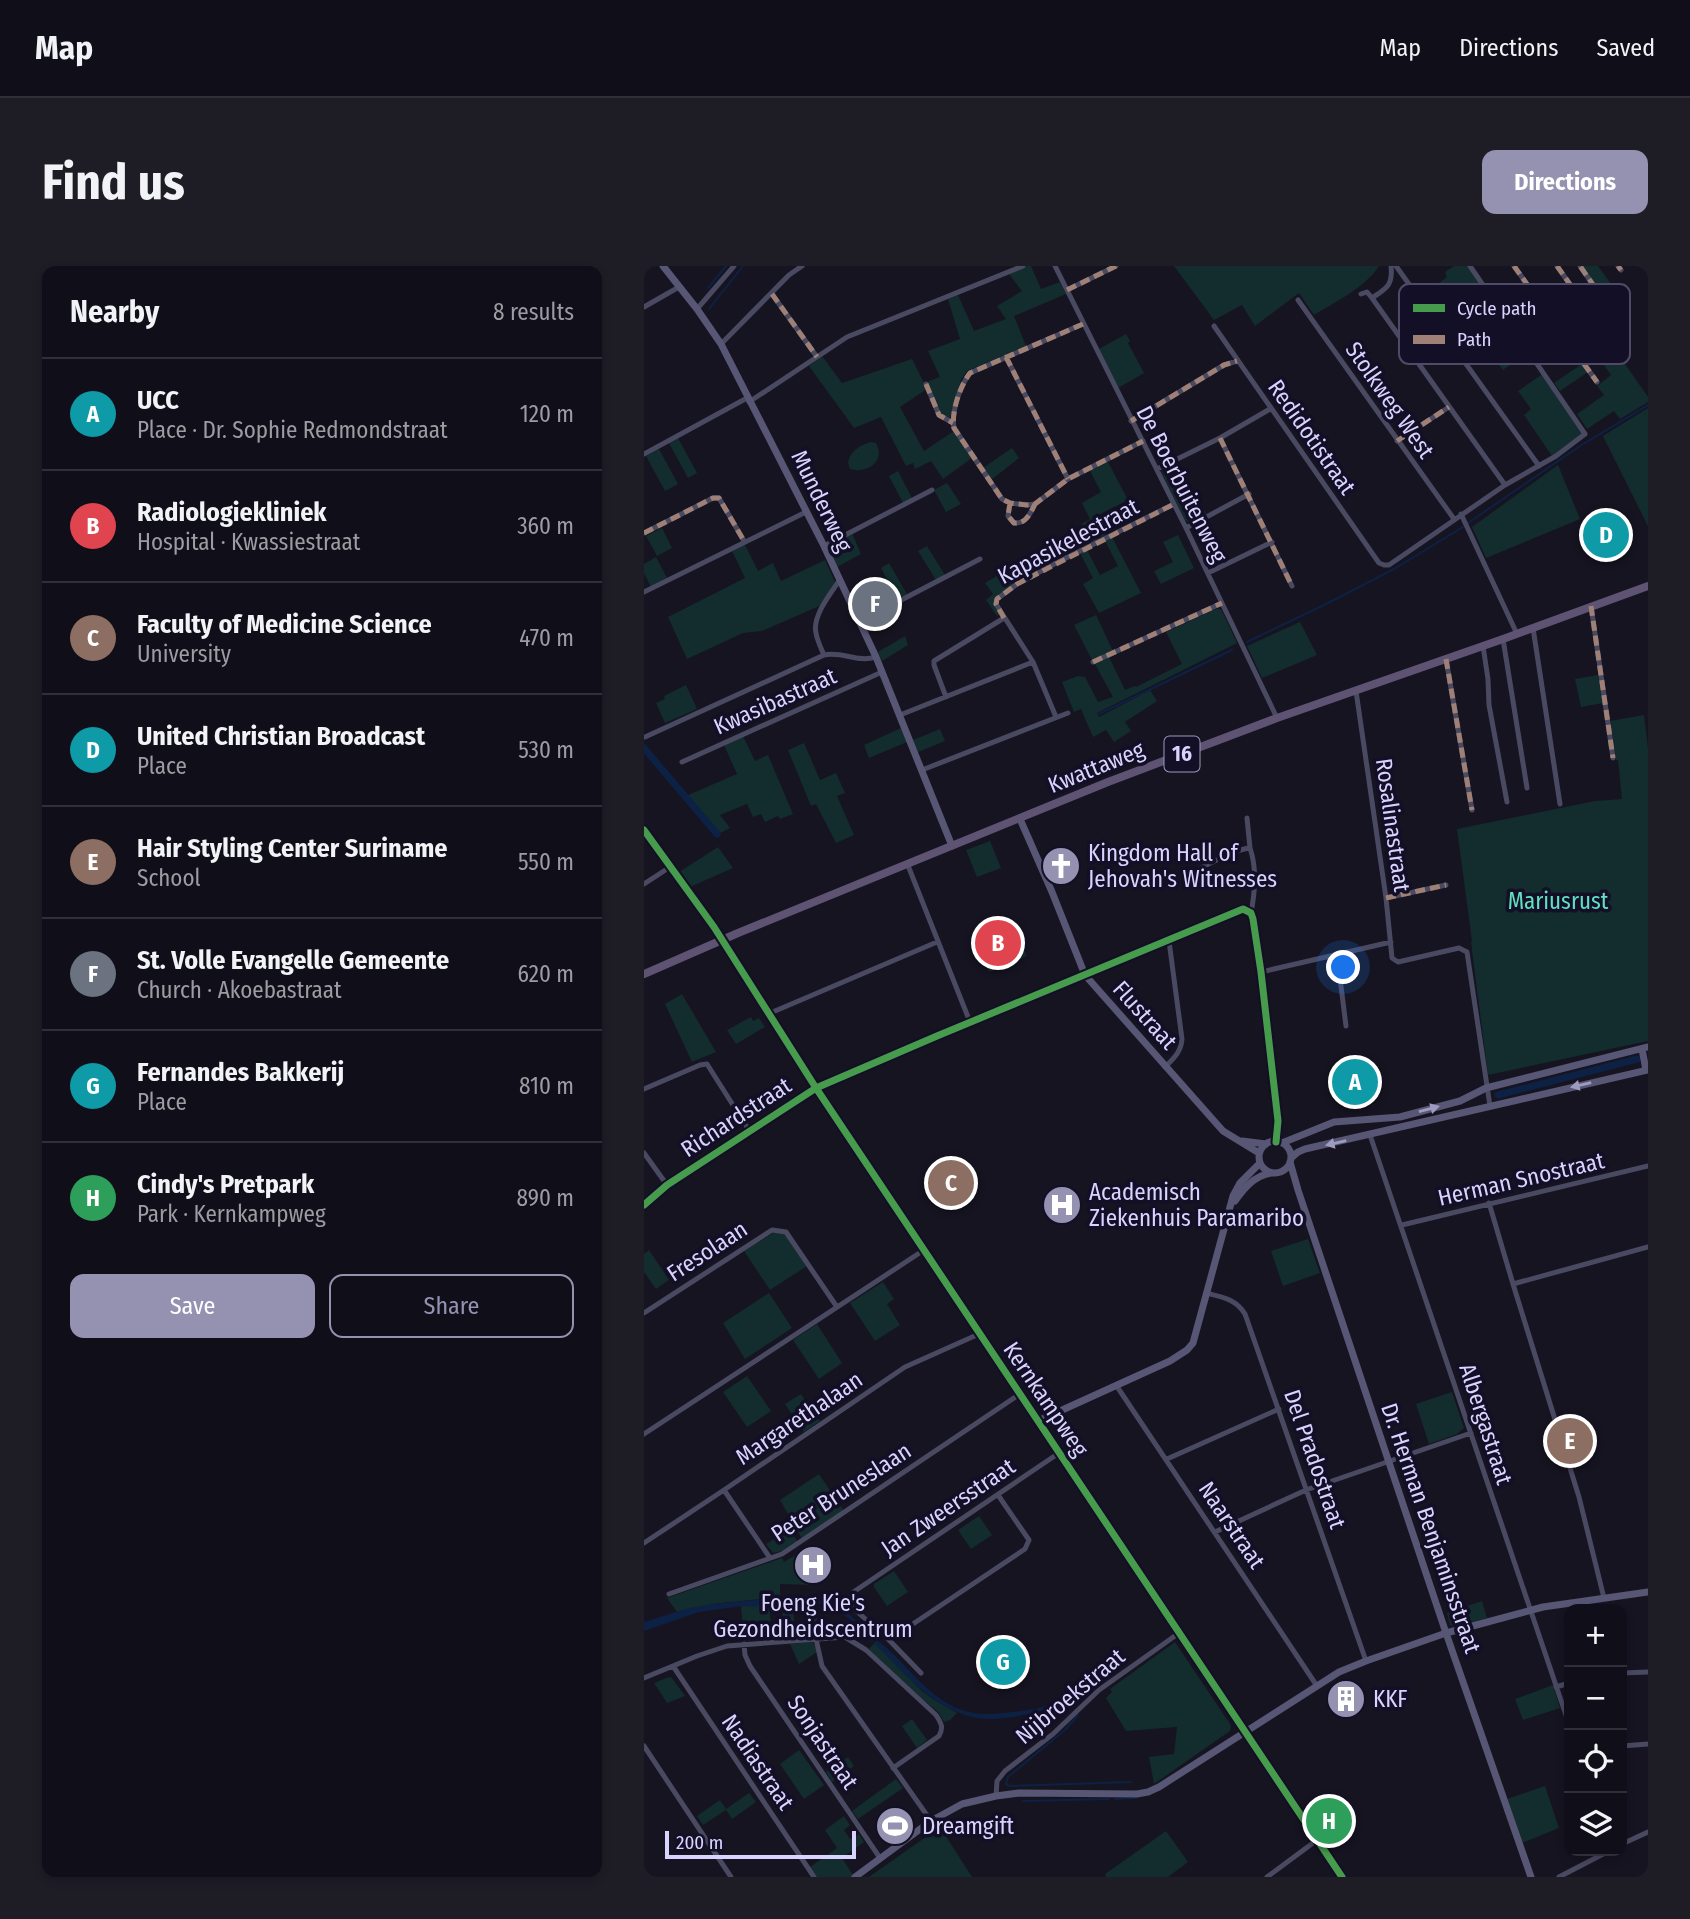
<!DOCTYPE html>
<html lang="en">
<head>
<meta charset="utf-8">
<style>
	:root { --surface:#100f19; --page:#1e1d26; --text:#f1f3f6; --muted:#9c9ca2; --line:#302f38; --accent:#9591b1 }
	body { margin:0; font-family:"Fira Sans Condensed",sans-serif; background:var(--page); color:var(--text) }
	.controls { position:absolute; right:21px; bottom:21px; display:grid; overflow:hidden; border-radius:14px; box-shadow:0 4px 10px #0003 }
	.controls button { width:63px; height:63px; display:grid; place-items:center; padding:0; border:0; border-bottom:2px solid var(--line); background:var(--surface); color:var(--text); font:35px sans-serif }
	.scale { position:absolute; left:21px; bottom:18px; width:191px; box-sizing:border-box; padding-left:7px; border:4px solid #d9d4ff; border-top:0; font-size:19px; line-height:24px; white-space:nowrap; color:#d9d4ff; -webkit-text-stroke:5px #130f26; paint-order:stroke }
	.you { position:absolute; left:700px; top:702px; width:24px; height:24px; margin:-18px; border:5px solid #fff; border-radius:50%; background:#1a73e8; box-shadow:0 0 0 10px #1a73e833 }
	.badge { display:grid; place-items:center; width:46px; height:46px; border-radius:50%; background:var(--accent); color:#fff; font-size:23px; font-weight:700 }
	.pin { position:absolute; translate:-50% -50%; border:4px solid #fff; box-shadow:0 2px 7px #0006 }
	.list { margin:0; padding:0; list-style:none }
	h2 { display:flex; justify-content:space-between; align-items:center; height:91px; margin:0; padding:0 28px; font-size:30px }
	h2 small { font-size:23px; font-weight:400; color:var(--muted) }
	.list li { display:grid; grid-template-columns:46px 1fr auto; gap:21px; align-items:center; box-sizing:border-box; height:112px; padding:0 28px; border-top:2px solid var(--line) }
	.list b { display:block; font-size:26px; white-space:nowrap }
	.list p { margin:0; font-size:23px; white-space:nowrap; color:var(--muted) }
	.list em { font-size:23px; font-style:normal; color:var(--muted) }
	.actions { display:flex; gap:14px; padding:21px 28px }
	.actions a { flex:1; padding:16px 0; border:2px solid var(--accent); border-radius:14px; text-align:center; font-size:24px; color:var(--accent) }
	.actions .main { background:var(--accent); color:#fff }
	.icon { flex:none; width:38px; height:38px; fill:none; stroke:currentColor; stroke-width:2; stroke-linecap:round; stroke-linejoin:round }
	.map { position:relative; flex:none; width:1004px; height:1611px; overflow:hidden; border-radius:14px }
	header { display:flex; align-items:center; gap:42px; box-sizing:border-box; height:98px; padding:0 35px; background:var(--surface); border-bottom:2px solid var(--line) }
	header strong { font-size:33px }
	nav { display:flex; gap:38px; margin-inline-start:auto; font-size:24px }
	.intro { display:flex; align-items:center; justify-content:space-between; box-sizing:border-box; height:168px; padding:0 42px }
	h1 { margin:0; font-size:49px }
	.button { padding:18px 32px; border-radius:14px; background:var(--accent); color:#fff; font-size:24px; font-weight:700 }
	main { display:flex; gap:42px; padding:0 42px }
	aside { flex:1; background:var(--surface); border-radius:14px; box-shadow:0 4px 10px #0003 }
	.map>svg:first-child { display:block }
	.green { fill:#132c2d }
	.water { fill:#0d2144 }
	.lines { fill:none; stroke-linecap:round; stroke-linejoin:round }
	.stream { stroke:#0d2144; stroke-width:2 }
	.canal { stroke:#0d2144; stroke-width:7 }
	.street { stroke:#4a4962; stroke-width:5 }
	.secondary { stroke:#575674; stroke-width:7 }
	.primary { stroke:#5e5373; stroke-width:8 }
	.quiet { stroke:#9e8076; stroke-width:5; stroke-dasharray:10 5; stroke-linecap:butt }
	.cycleway-casing { stroke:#130f26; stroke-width:11 }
	.cycleway { stroke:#469c4c; stroke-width:7 }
	.oneway { fill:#9e9bc0 }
	.labels { text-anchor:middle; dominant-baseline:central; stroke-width:7; stroke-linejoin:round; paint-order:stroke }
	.shield { fill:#130f26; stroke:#9e99be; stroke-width:2 }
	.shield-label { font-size:21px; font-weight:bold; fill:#d9d4ff }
	.street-label { font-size:23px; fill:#d9d4ff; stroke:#130f26 }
	.poi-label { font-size:23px; fill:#d9d4ff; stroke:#130f26; text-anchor:start }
	.park-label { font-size:23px; fill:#5fe0c0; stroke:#130f26 }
	.key { fill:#130f26; stroke:#4e4a67; stroke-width:2 }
	.key-label { font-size:19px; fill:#d9d4ff }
</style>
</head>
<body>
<header>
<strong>Map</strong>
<nav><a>Map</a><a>Directions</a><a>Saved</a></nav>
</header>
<div class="intro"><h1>Find us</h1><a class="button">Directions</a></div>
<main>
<aside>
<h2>Nearby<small>8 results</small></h2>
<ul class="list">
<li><span class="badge" style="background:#0f9aa8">A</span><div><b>UCC</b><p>Place · Dr. Sophie Redmondstraat</p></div><em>120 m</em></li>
<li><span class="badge" style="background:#e0444e">B</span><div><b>Radiologiekliniek</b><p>Hospital · Kwassiestraat</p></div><em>360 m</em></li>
<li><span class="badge" style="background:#8d6e63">C</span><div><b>Faculty of Medicine Science</b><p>University</p></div><em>470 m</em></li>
<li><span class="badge" style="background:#0f9aa8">D</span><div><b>United Christian Broadcast</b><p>Place</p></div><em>530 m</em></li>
<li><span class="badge" style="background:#8d6e63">E</span><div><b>Hair Styling Center Suriname</b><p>School</p></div><em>550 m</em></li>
<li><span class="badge" style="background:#6b7280">F</span><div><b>St. Volle Evangelle Gemeente</b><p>Church · Akoebastraat</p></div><em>620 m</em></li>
<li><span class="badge" style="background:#0f9aa8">G</span><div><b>Fernandes Bakkerij</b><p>Place</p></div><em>810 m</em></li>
<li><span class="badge" style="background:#2e9e5b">H</span><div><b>Cindy's Pretpark</b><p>Park · Kernkampweg</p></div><em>890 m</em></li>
</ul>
<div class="actions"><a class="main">Save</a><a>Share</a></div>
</aside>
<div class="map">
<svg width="1004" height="1611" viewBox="0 0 1004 1611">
	<rect width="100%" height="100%" fill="#161421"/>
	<path class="green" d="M383,0H387L397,23L416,16L422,28L370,50L382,80L323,105L317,114L306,152L295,147L283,123L256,141L280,185L310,165L328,192L299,213L287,195L271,203L269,197L262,200L237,151L210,162L165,100L178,90L198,117L268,93L280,117L296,111L284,85L316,73L304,33L314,29L330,65L362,53L353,40L378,25L365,8Z
		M530,0H735C721,22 691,36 670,49L655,27L611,60L598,39L570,54Z
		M810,0H824L882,81L863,94L866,99L859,104L835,72L840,67L835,59L824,67L790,21L803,11L801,6Z
		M938,0H954L975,29V33L967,38L965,37Z
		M482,68L486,75L484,77L500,107L474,122L455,83Z
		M970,82L1004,131V136L976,153L970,145L943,163L933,148L960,129L953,120L967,109L955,92Z
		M938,98L944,106L916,125L910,117Z
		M900,107L941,166L908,190L880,149L887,143L874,125Z
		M1004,142V260L959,170Z
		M34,172L53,207L44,212L25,177Z
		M227,176L232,177C242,196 223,208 206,203L204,197C206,185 216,179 227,176Z
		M368,182L375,192L347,214L339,202Z
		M15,183L34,218L21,225L2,190Z
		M532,195L563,249L547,257L541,254L518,207L519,203Z
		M464,196L484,234L454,249L463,268L447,277L437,258L446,253L438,237L457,226L446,205Z
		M914,199L936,253L842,292L828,261Z
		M254,205L268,232L259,237L245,210Z
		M303,217L317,238L302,246L290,224Z
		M18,262L28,282L13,290L2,270Z
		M208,267L217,288L193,301L184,280Z
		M534,269L550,302L517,318L510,305L529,296L519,276Z
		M468,271L497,327L455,347L439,318L449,312L436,287L443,284L456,309L474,300L461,275Z
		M101,279L114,305L129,297L137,315L181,294L192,318L180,338L118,365L99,367L43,393L24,351L101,312L88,285Z
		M283,280L301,309L292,314L274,285Z
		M12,291L23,312L7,321L0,307V298Z
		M245,297L263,328L254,333L237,302Z
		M363,304L371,318L354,329L353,332L356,348L353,350L342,334L349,328L341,317Z
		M572,343H576L578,345L593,377L453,447L455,451L506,424L513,435L481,456L487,465L470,476L462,464L449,471L437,443L430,446L418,416L434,410L441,411L454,436L469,431L451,398L465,391L481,424L491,420L492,421L538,398L522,366Z
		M452,349L469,385L448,394L430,359Z
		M656,356L673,389L618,412L603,380Z
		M261,370L264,379L238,395L234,386Z
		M954,409L959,437L937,441L931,413Z
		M42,419L53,443L21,457L12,437L21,433L20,430Z
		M1000,449L1004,482V775L844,809L827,676L828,675L813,563L951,535L978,533L974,494H972L966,455Z
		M257,462L263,476L225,492L220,479Z
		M296,463L301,475L274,486L269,474Z
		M99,470L111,495L124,489L149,548L136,553L134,550L121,556L117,548L109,551L103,538L76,549L86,562L74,568L42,530L93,508L80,479Z
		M160,477L176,514L192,507L201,527L193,530L210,569L192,577L172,538L167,540L144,484Z
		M346,575L357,602L333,611L322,584Z
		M74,581L89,602L46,621L35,606Z
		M367,653L383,690L367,697L366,695L357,699V701L345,706L330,668Z
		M38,728L72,786L48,796L21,738Z
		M107,751L109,755L115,752L121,761L92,778L83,764Z
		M131,966L141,968L163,1000L126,1024L100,985Z
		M664,973L676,1007L639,1020L627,985Z
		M5,984L25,1014L12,1023L0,1006V988Z
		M239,1016L250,1033L243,1038L256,1059L231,1075L206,1037Z
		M125,1027L148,1062L101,1093L79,1057Z
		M173,1058L198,1097L175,1113L149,1074Z
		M103,1110L127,1145L103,1161L79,1126Z
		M808,1126L820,1162L813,1168L785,1178L772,1138Z
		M157,1128L176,1155L160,1166L141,1138Z
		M175,1208L200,1245L158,1273L136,1234Z
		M335,1250L348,1269L327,1283L314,1264Z
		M146,1263L153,1275L138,1285L129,1287L122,1278Z
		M153,1288L170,1312L166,1319L136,1318V1331L69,1338L33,1346L23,1332L138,1292L140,1296Z
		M250,1305L264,1326L243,1340L230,1321V1318Z
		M160,1335L172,1336L174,1366L163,1367Z
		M838,1335L843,1352L812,1361L806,1359L803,1347Z
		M138,1336H149L151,1369L140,1370Z
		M125,1338L128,1372L100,1375L97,1340Z
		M169,1376L173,1386L155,1398L146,1378Z
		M231,1376L277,1424L289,1433L313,1447L306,1454L300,1456L294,1446L270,1426L224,1384Z
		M531,1376L584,1455L587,1460L586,1465L510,1518L505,1491L530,1488L533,1461L482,1465L462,1432L468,1426L466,1423Z
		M25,1411L28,1412L41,1430L23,1437L10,1417Z
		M909,1419L916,1442L879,1454L871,1433Z
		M268,1453L283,1474L273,1482L258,1460Z
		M155,1484L180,1519L160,1533L136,1498Z
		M204,1491L210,1500L188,1516L182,1506Z
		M252,1513L259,1522L214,1553L208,1545Z
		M901,1520L915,1562L878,1577L863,1533Z
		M105,1527L112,1536L88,1553L82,1544L59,1559L53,1550L76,1534L82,1543Z
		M200,1550L206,1559L200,1564L206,1573L215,1568L220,1576L198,1592L209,1609L207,1611H173L166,1601L193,1582L181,1564Z
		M296,1561L328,1611H225Z
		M522,1565L544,1596L524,1611H462L461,1608Z"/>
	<path class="water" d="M165,1329C204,1336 205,1353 232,1372L228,1376L210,1356L186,1339L183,1341C161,1330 131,1337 107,1341L106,1339L55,1346L0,1365V1356L45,1342L69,1338Z
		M233,1374C271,1403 292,1450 347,1448C362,1447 387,1445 401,1440C407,1438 409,1437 416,1437V1443C405,1447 391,1447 379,1449C369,1451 358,1453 347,1453C298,1453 264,1411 232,1379L231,1376Z"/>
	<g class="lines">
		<path class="stream" d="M64,22L82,0
			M65,43L99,0
			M824,257L936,180L1004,139
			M603,376L684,337L750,303L819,261
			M455,448L588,384
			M434,1449L422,1463L364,1511L362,1518L365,1520L487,1516
			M471,1533L492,1532
			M379,1535L465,1533"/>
		<path class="canal" d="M0,482L73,568
			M854,829L993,793"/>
		<path class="street" d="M411,0L542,262L633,452
			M752,0L895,200
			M870,0L953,116
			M913,0L954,58L967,49L968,46L936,0
			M974,0L977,4
			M423,24L472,0
			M128,28L173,91
			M717,28L723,26L728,32L861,219
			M728,32C743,22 749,19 747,0
			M654,34L810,253
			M0,41L35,21
			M53,43L90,0
			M439,58L326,107C316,120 307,146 310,162L358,233L366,237L383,239L391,238L424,213L499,175
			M570,60L735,297L740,299H745L861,219L912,190L941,168L826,0
			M77,78L145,9L158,0
			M362,91L424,213
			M282,118L295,149L309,157
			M105,136L203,71L379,0
			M487,155L580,99L593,95
			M576,172L648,320
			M753,175L805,141
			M0,188L103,132
			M513,203L576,172L626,143
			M366,237L364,250L370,257C382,258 386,248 391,238
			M817,248L873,368
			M542,262L605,228
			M0,267L69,232H75L100,275
			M180,280L288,224
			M564,307L628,276
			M0,326L162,246
			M947,340L969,492
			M215,356L336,293
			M889,362L916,538
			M859,373L883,522
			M839,380L844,413L845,439L863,536
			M180,389C177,382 173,374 172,367C168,351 186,328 195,315
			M802,393L828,544
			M449,396L578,337
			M712,425L742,632L748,692L754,696L815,682L823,686L846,840
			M302,431L290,399V395L360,352
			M256,449L389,396
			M412,451L389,396L352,338L353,333L373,318L414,296L530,238
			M1,471L180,389C199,385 213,397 232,391
			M38,496L238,406
			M278,504L424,447
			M603,552L606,582
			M263,597L326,756
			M551,605C568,597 588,584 606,582C613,602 611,626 607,647
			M0,618L26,601
			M742,632L802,619
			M693,688L702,760
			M617,706L747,676
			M124,748L293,676
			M521,801C530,792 537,786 538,773L525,675
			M0,823L56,799L63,798L106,866
			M726,869L925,1458
			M0,887L23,919
			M845,937L869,1018L935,1231L960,1332
			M0,939L23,919L172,822L293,770L599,643L607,647L609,653L617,706L634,855L632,876
			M758,959L1004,900
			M869,1018L1004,981
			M562,1027C578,1031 592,1033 601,1048L722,1395
			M0,1047L128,964L142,966L193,1041
			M472,1119L673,1420
			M0,1168L280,984
			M523,1193L635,1143
			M80,1224L126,1292
			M571,1266L662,1224L827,1167
			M0,1277L80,1224L261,1101L335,1068
			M25,1328L138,1288L376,1128
			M172,1373L178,1400L287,1555
			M245,1374L381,1283L385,1274L354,1229
			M100,1378L101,1389L106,1400L236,1592
			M29,1400L170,1611
			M277,1407L245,1374L208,1341L205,1335L208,1327L415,1187
			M978,1407L1004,1406
			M0,1412L53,1390L83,1380L201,1371L222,1384L292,1449C297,1457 300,1461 295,1470L249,1502
			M912,1421L925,1417
			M0,1480L87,1611
			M978,1480L1004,1478
			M352,1530L353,1515L361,1505L409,1468L455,1424L535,1367
			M978,1578L1004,1566
			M0,1606L3,1611
			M623,1611L673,1574
			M915,1611L965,1585"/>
		<path class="secondary" d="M19,0L53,43L77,78L180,280L232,391L308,580
			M376,553L408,626L441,709L579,865L615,887
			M0,564L70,661L172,822L698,1611
			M998,783L1002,804
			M598,875L622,878
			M615 891a16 16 0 1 1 32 0a16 16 0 1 1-32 0Z
			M638,877L690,856L756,851L816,835L842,822L1004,781
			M647,892L654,886L661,883L1004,804
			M646,896L654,924L802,1367L887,1611
			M591,935C600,922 610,910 627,907
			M394,1155L526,1095L543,1084L549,1077L589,930L596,917L616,897
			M211,1611L287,1555L318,1538L352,1530L375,1527L493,1528L504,1526L515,1521L695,1406L722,1395L802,1367L836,1358L899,1341L1004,1326"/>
		<path class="primary" d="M0,708L94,667L464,516L633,452L859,373L1004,320"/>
		<path class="quiet" d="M870,0L953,116
			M913,0L954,58L967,49L968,46L936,0
			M974,0L977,4
			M423,24L472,0
			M128,28L173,91
			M439,58L326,107C316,120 307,146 310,162L358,233L366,237L383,239L391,238L424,213L499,175
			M362,91L424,213
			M282,118L295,149L309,157
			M487,155L580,99L593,95
			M576,172L648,320
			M753,175L805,141
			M366,237L364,250L370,257C382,258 386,248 391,238
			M0,267L69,232H75L100,275
			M947,340L969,492
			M360,352L352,338L353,333L373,318L530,238
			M802,393L828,544
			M449,396L578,337
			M742,632L802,619"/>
		<defs>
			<path id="cycleway" d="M0,564L70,661L172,822L698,1611
				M0,939L23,919L172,822L293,770L599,643L607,647L609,653L617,706L634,855L632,876"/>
		</defs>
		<use href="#cycleway" class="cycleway-casing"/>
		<use href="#cycleway" class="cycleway"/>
	</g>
	<defs><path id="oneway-solid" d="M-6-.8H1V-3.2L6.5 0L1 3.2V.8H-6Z" transform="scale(1.75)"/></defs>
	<g class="oneway">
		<use href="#oneway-solid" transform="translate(937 819) rotate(167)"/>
		<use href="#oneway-solid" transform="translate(785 843) rotate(-15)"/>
		<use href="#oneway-solid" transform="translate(692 877) rotate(167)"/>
	</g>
	<defs>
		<symbol id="church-disc" viewBox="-11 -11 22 22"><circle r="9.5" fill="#9591b1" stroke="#130f26"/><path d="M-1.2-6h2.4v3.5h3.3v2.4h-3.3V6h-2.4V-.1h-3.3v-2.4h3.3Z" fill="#fff"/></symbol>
		<symbol id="hospital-disc" viewBox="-11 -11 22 22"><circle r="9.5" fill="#9591b1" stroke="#130f26"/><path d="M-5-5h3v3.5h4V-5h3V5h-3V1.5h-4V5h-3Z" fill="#fff"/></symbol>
		<symbol id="building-disc" viewBox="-11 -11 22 22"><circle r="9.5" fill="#9591b1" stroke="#130f26"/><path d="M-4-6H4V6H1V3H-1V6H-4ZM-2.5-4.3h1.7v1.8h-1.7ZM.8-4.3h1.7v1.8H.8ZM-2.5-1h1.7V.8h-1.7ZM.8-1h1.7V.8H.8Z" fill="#fff"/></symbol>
		<symbol id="stadium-disc" viewBox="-11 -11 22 22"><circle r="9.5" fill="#9591b1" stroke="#130f26"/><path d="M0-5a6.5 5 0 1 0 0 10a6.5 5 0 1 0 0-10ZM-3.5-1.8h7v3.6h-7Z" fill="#fff"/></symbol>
	</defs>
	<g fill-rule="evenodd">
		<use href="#church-disc" x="395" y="578" width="44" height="44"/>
		<use href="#hospital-disc" x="396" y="917" width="44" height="44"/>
		<use href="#hospital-disc" x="147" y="1277" width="44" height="44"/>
		<use href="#building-disc" x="680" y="1411" width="44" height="44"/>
		<use href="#stadium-disc" x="229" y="1538" width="44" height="44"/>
	</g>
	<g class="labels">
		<rect class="shield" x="520.5" y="470.5" width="35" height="35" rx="5"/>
		<g class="shield-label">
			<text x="538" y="488">16</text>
		</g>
		<g class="street-label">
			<text transform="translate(746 134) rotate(55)">Stolkweg West</text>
			<text transform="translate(668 171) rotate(55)">Redidotistraat</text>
			<text transform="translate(538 218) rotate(63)">De Boerbuitenweg</text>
			<text transform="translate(178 235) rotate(64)">Munderweg</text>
			<text transform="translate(424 275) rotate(-28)">Kapasikelestraat</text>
			<text transform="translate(131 435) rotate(-24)">Kwasibastraat</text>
			<text transform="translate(452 501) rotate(-22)">Kwattaweg</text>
			<text transform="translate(749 559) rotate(82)">Rosalinastraat</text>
			<text transform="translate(501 749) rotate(48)">Flustraat</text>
			<text transform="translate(92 851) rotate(-33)">Richardstraat</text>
			<text transform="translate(877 913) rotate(-13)">Herman Snostraat</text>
			<text transform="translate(63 985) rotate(-33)">Fresolaan</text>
			<text transform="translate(402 1133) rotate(56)">Kernkampweg</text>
			<text transform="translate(155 1152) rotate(-34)">Margarethalaan</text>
			<text transform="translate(842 1158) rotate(72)">Albergastraat</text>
			<text transform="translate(671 1193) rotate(71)">Del Pradostraat</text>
			<text transform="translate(197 1226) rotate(-33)">Peter Bruneslaan</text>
			<text transform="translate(304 1241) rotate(-34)">Jan Zweersstraat</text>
			<text transform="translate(588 1259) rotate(56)">Naarstraat</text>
			<text transform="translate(787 1262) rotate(71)">Dr. Herman Benjaminsstraat</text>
			<text transform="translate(426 1430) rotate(-40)">Nijbroekstraat</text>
			<text transform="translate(179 1476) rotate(56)">Sonjastraat</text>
			<text transform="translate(114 1496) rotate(56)">Nadiastraat</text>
		</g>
		<g class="poi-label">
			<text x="444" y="587">Kingdom Hall of<tspan x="444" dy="26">Jehovah's Witnesses</tspan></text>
			<text x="445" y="926">Academisch<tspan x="445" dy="26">Ziekenhuis Paramaribo</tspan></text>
			<text x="169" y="1337" text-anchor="middle">Foeng Kie's<tspan x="169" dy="26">Gezondheidscentrum</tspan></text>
			<text x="729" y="1433">KKF</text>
			<text x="278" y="1560">Dreamgift</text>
		</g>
		<g class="park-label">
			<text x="914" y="635">Mariusrust</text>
		</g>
	</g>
	<rect x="755" y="18" width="231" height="80" rx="10" class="key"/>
	<rect x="769" y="38" width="32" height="8" fill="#469c4c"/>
	<rect x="769" y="69" width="32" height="9" fill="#9e8076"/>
	<g class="key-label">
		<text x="813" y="49">Cycle path</text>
		<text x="813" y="80">Path</text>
	</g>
</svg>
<div class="controls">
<button>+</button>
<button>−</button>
<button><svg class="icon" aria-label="locate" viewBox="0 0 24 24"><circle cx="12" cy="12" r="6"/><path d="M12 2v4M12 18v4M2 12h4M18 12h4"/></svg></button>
<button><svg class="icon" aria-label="layers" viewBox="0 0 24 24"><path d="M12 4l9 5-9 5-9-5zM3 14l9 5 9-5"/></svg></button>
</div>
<div class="scale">200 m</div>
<div class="you"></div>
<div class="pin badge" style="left:711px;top:816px;background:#0f9aa8">A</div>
<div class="pin badge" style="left:354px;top:677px;background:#e0444e">B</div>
<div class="pin badge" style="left:307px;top:917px;background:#8d6e63">C</div>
<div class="pin badge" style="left:962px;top:269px;background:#0f9aa8">D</div>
<div class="pin badge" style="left:926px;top:1175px;background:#8d6e63">E</div>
<div class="pin badge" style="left:231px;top:338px;background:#6b7280">F</div>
<div class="pin badge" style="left:359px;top:1396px;background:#0f9aa8">G</div>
<div class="pin badge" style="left:685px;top:1555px;background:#2e9e5b">H</div>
</div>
</main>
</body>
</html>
